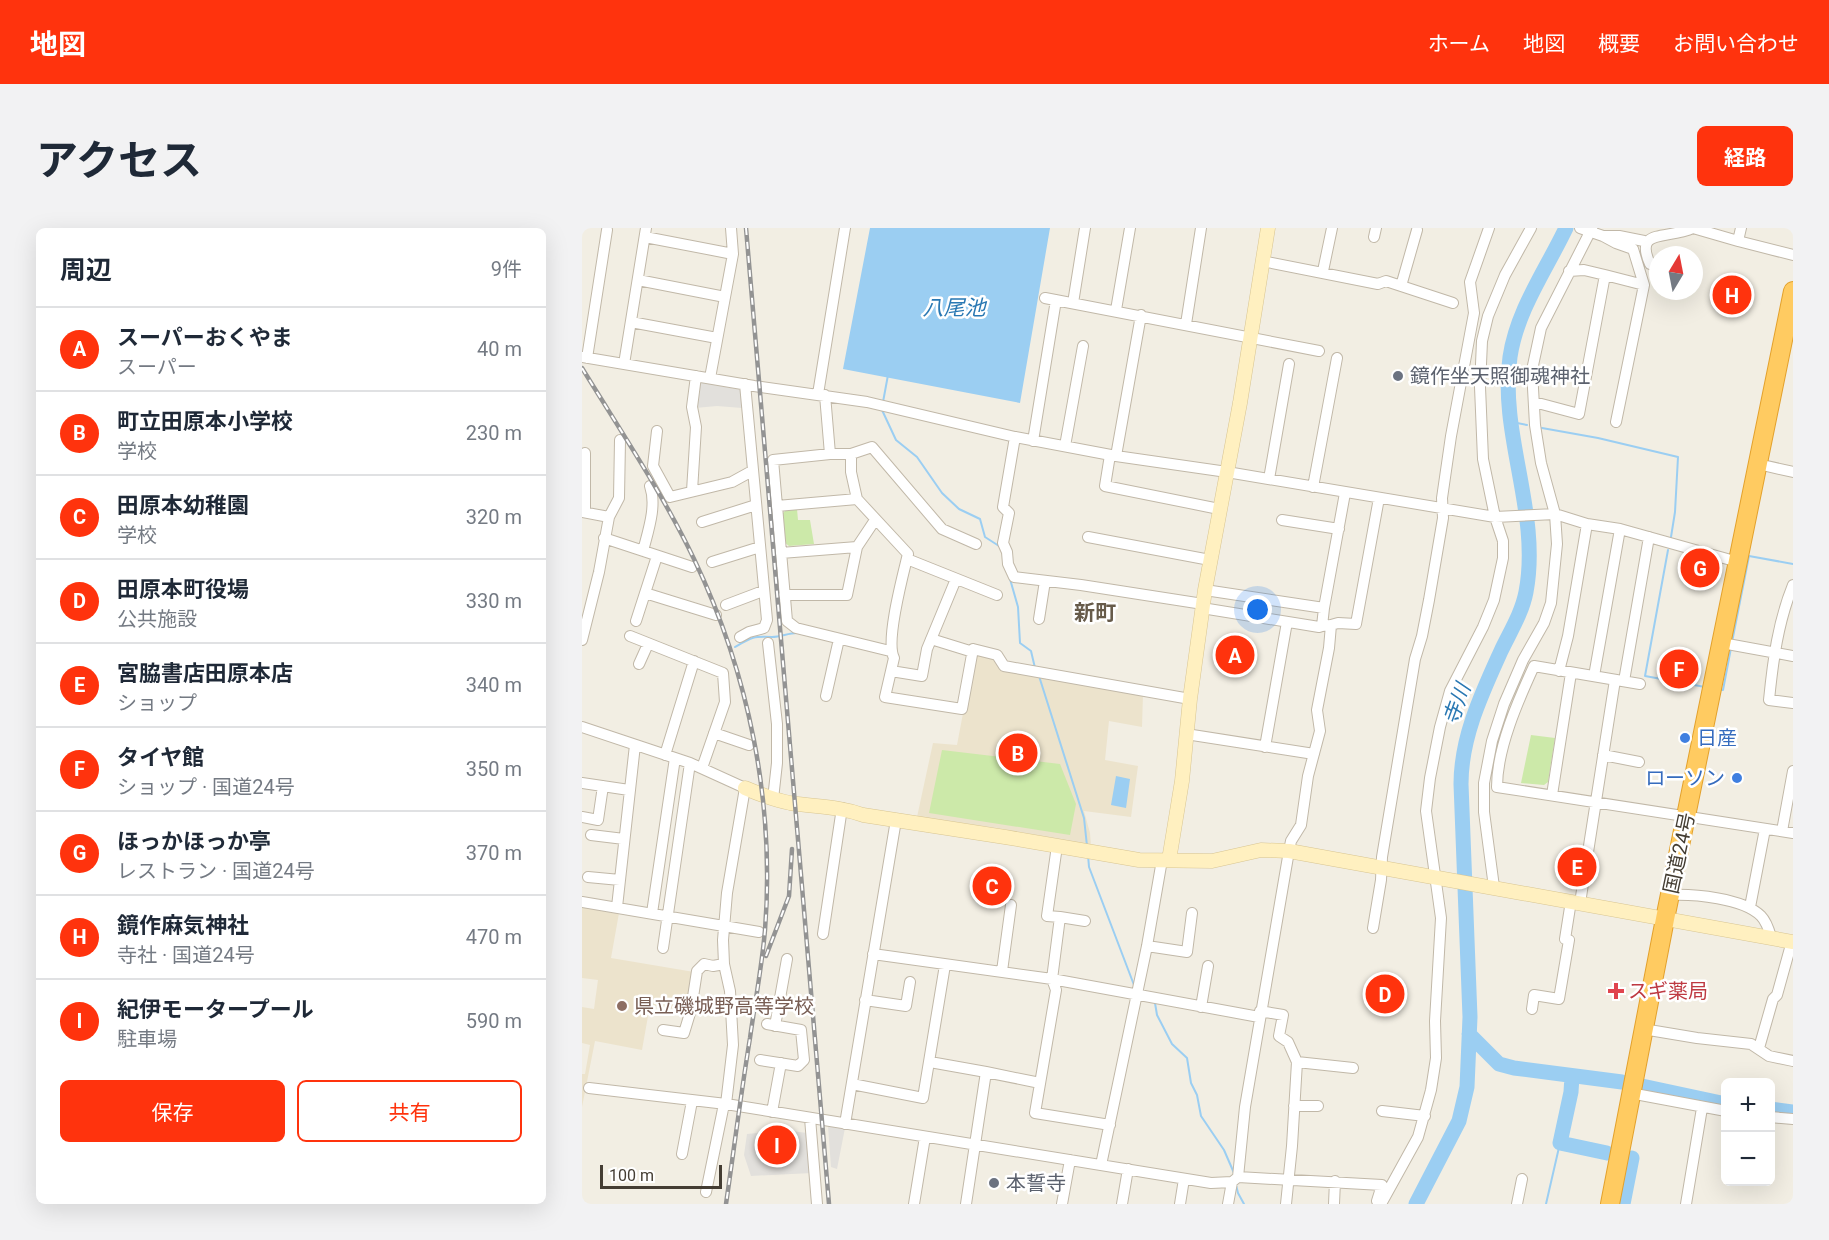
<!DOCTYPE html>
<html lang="ja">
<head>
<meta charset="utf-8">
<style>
	:root { --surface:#fff; --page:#f2f2f3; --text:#1f2937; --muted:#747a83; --line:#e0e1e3; --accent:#ff330d }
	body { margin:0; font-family:Roboto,"Noto Sans JP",sans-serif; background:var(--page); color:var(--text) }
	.controls { position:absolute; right:18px; bottom:18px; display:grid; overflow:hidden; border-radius:9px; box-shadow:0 6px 24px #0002 }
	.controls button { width:54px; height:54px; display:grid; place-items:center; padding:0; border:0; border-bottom:2px solid var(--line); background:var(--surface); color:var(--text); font:30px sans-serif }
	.compass { position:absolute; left:1067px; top:18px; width:54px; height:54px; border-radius:50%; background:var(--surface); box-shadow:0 6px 24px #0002; rotate:10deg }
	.scale { position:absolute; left:18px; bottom:15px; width:122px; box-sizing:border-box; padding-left:6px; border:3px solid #443d33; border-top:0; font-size:16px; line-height:21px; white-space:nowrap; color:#443d33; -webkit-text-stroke:4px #fff; paint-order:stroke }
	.you { position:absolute; left:676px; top:382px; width:21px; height:21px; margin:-15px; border:4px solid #fff; border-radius:50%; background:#1a73e8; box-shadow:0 0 0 9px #1a73e833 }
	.badge { display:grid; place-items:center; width:39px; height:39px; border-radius:50%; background:var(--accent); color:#fff; font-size:20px; font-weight:700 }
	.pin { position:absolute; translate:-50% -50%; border:3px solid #fff; box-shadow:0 2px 6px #0006 }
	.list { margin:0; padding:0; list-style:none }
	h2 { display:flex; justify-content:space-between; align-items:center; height:78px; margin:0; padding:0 24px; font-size:26px }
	h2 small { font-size:20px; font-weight:400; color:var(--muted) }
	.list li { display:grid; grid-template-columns:39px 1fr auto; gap:18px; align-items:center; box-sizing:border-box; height:84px; padding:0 24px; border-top:2px solid var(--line) }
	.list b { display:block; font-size:22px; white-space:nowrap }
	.list p { margin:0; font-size:20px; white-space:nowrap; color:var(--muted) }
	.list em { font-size:20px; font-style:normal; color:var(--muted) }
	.actions { display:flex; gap:12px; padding:18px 24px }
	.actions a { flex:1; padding:14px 0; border:2px solid var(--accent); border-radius:9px; text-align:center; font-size:21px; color:var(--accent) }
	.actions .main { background:var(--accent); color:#fff }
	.map { position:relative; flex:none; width:1211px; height:976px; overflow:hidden; border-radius:9px }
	header { display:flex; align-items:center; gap:36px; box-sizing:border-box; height:84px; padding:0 30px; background:var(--accent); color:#fff }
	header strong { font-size:28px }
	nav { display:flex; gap:33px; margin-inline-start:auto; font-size:21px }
	.intro { display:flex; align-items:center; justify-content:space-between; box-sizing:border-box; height:144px; padding:0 36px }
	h1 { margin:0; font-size:42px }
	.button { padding:15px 27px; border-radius:9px; background:var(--accent); color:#fff; font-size:21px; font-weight:700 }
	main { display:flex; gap:36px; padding:0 36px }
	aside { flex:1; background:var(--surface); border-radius:9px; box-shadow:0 6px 24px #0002 }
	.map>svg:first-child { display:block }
	.education { fill:#ece3cc }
	.green { fill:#cce9a9 }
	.parking { fill:#e2e0dc }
	.water { fill:#9bcef2 }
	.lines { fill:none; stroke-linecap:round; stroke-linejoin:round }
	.stream { stroke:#9bcef2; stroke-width:2 }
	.river { stroke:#9bcef2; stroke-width:15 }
	.street-casing { stroke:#c1b8a8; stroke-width:12 }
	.secondary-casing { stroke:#d8c592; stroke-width:15 }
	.highway-casing { stroke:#e3a12c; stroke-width:20 }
	.street { stroke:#fff; stroke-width:10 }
	.secondary { stroke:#fff0c0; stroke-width:14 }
	.highway { stroke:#ffcb61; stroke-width:18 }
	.rail-casing { stroke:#939393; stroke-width:4.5 }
	.rail { stroke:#fff; stroke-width:2; stroke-dasharray:7; stroke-linecap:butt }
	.worship-dot { fill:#6b7280; stroke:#fff; stroke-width:2 }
	.shop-dot { fill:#3f7fe0; stroke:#fff; stroke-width:2 }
	.health-dot { fill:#e0444e; stroke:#fff; stroke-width:2 }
	.education-dot { fill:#8d6e63; stroke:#fff; stroke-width:2 }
	.labels { text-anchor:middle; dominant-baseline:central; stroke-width:5; stroke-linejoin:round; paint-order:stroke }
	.worship-label { font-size:20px; fill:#5b616d; stroke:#fff; text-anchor:start }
	.shop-label { font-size:20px; fill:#366cbe; stroke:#fff; text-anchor:start }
	.street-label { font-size:20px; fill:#443d33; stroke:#fff }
	.health-label { font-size:20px; fill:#be3a42; stroke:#fff; text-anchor:start }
	.education-label { font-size:20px; fill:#785e54; stroke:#fff; text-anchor:start }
	.water-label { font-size:21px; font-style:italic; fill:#2978b3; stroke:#fff }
	.neighbourhood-label { font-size:21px; font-weight:bold; fill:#675b4a; stroke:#fff }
</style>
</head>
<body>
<header>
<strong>地図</strong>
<nav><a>ホーム</a><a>地図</a><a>概要</a><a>お問い合わせ</a></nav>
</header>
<div class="intro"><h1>アクセス</h1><a class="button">経路</a></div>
<main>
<aside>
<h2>周辺<small>9件</small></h2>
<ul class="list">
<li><span class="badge">A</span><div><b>スーパーおくやま</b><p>スーパー</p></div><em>40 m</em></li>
<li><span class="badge">B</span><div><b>町立田原本小学校</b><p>学校</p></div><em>230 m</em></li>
<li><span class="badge">C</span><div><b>田原本幼稚園</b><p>学校</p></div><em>320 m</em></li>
<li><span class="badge">D</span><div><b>田原本町役場</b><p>公共施設</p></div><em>330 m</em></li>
<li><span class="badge">E</span><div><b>宮脇書店田原本店</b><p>ショップ</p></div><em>340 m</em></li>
<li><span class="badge">F</span><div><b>タイヤ館</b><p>ショップ · 国道24号</p></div><em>350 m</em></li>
<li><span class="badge">G</span><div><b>ほっかほっか亭</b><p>レストラン · 国道24号</p></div><em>370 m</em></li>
<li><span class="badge">H</span><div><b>鏡作麻気神社</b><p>寺社 · 国道24号</p></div><em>470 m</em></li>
<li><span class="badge">I</span><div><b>紀伊モータープール</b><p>駐車場</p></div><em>590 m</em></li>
</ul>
<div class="actions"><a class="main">保存</a><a>共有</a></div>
</aside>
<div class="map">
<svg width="1211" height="976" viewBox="0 0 1211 976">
	<rect width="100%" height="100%" fill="#f2eee3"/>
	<path class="education" d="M394,426L561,466L560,499L527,493L523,532L556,538L549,589L502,583L508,605L509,617L416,600L335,589L351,515L375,517L392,427Z
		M0,677L37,685L29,730L112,744L105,783L68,777L60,822L13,813L0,879V846H3L8,817L0,815V779L12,781L16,752L0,750Z"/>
	<path class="green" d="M215,281L216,292H228L232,316L207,318L202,314L200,286L204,282Z
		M949,507L973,510L966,554L962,557L939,555Z
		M360,522L478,536L494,576L488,607L347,585Z"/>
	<path class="parking" d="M116,154L160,162V180L135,178L113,180Z
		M246,898L263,900L255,941L249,939Z
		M182,900L226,905L230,945L169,948L162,927L165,906L175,905Z"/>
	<path class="water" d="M288,0H468L438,175L261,141Z
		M534,548L548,551L544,580L529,577Z"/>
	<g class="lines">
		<path class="stream" d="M301,174L306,147
			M300,182L314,212L335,229L360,265L377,281L398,291L403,309L417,318
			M930,194L945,197
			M960,200L1016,210L1096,229L1093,284L1089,309
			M1086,322L1063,448L1123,459
			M428,351L436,379L438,415L449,423L453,440
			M1150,414L1167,328L1211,336
			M153,419C170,409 171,408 190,409C199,409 206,405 215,405
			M457,448L502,590L505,618
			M1138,462H1141L1149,420
			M506,627L507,639L552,757
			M573,775L575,787L590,816L605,830L609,855L615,867L619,888L642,922L652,945
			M654,957L656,965L662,976
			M964,976L978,915"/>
		<path class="river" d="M887,806L917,836L932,840L1040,854
			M990,848L989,864L978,915L1025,925
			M1060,858L1144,876
			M1188,881L1211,884
			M834,976L877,893L885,859L888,789L879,556C879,509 900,465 919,423C928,404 940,385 944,364C959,285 917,207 928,129C935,82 964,42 984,0
			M1041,976L1050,930"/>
		<defs>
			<path id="street" d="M998,0L1021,8H1037L1062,13
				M1159,0L1156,13L1211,27
				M1021,8L1034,15L1051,21L1062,57L1034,194
				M63,9L151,26
				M792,9L794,0
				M680,33L796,56L804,53L871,75
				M1076,37L1068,36C1052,0 1084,12 1111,0L1156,13
				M741,43L750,0
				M1023,47L1062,57
				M56,52L143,69
				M819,58L835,2
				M463,70L737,123
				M491,75L503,0
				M534,82L548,0
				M49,94L135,110
				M604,96L619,0
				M0,129L172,158L285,174L433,209L534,228L645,244L913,289L973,286L1005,296L1038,301L1156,334
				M5,130L25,2
				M42,136L64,0
				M128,150L151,26L149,0
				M236,166L263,0
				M243,167L248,226H269V244L275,271L326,326C321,347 303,413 312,430L303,469L380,481L391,421L415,427L422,438L608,471
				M952,174L997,186L1023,47L1002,42L987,43
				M75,203L71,238L88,269L150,254L170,243
				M433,209L421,279L427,285L421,315L425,324L426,336L432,349L499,357L621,376
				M451,213L474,72
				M483,218L501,118
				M248,226L191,232L205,393L214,400L308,423
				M269,226L290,219L360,301L394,316
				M528,227L523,258L637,281
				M534,228L559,87
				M1176,236L1211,244
				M687,251L707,136
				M731,259L755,130
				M110,263L114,199L110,179L114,148
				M195,278L275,271
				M0,284L27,289
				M3,284V225
				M700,292L757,301
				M120,294L174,277
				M506,309L628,332
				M22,310L110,339
				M61,323C66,303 75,278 68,258
				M199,325L275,319L293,292
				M325,331L415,367
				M130,334L178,319
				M1211,357C1196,394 1191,432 1187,472L1211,475
				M623,362L742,380
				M63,365L134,387
				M202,367H265L275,319
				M144,377L181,363
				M620,380L737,399L740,398
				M457,391L463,353
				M54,393L75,328
				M749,397L756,395L774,396L797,270
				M48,408L141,445L143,474L120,540
				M158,409L167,404L182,400L185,392L163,156
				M349,411L391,424
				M0,412L17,344L27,289L37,270L38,212
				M186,415L195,496V535L191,571
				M1140,415L1211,428
				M57,436L66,416
				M309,443L340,448L345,421L374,351
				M977,443L986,408L1005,296
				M1012,448L1038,301
				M1042,453L1067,309
				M1058,456L952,438C936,473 915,520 915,559L1211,605
				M244,468L257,411
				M0,499L108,535L163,560L145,665L141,712L142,736L148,763L151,817L144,876L141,881L124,964
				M132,505L167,517
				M604,506L732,526
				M683,519L705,394
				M83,527L112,433
				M1021,527L1057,534
				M0,555L47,562
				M970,567L989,445
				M0,589L16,592L21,558
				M1200,603L1211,543
				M9,607L42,611
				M475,618L465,688L478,689L470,751L474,762L453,885L528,897
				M6,649L38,652
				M912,659L902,584V555L910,513L922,476L941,432L962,395L969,375L975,316L973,286L959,235L953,197L950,142L959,100L1010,0
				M1088,667C1112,666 1161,670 1179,688C1184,693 1187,702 1189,709
				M0,674L177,704
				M998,675L1033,452
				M35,679L53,517
				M1168,679L1183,601
				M70,685L93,530
				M478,689L503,693
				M791,700L799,652L800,629L833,431L840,408L847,372L861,290L860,270L869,208L892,85L888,54L907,0
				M241,706L260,580
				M565,718L605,724L610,685
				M81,720L108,535
				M291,726L470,751L677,789
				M420,743L429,677
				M283,772L324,778L328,754
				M619,779L626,738
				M950,781L952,767L977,771L987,712L983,711L989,673
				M678,783L701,787L697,808L706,814L715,834L710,918L704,976
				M193,798L205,731
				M1061,801L1115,810L1169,816L1187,828L1211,833
				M81,802L102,805L109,782L115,743L122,736L131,738L142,736
				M1177,820L1191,771L1195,767L1210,713
				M178,832L216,838L222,832L219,802L185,796
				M348,834L404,844
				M715,834L771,840
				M270,856L341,870L363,737
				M7,860L144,876L629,955L650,954L656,949L800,957L795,973
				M1048,865L1144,883
				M712,878H736
				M800,883L843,888
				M190,884L199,835
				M1188,889L1211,891
				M228,890L235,976
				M263,896L314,592
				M100,926L110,873
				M519,937L565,718L580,632
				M656,949L663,879L707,623L709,613L719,597L726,548L738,503L735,482L747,420L749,397L740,398L742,380L763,265
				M332,976L343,909
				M384,976L404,844L458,855
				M480,976L488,932
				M540,976L546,941
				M598,976L602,951
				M646,976L650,954
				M752,976L753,953
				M799,976L836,909L849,862L854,830L853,793L859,690L844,583L848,550L858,499L868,463L901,399L912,372L921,330V313L913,289L901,231L898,159L900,113L906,88L923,47L949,0
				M935,976L940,951
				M1104,976L1120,880"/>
			<path id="secondary" d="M163,560C177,566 192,572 208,575C235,579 255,578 281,587L423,609L557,632L630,633L679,622L707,623L1211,714
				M587,632L600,553L608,471L623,362L658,175L686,0"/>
			<path id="highway" d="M1028,976L1083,691L1211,63"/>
		</defs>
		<use href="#street" class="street-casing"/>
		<use href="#secondary" class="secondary-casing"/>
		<use href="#highway" class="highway-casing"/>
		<use href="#street" class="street"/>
		<use href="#secondary" class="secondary"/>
		<use href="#highway" class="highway"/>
		<defs>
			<path id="rail" d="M164,0L247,976
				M0,140C38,202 81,266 112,331C167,446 193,575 183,702C180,738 173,774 168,810C159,865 152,921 144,976
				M184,728L207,668L210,621"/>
		</defs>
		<use href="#rail" class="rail-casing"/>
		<use href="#rail" class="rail"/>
	</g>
	<g class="worship-dot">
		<circle cx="816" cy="148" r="6"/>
		<circle cx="412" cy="955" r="6"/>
	</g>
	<g class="shop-dot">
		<circle cx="1103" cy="510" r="6"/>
		<circle cx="1155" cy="550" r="6"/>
	</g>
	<path class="health-dot" d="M1031 754h6v6h6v6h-6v6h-6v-6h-6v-6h6z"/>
	<circle class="education-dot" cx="40" cy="778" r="6"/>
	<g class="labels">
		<g class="worship-label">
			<text x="828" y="148">鏡作坐天照御魂神社</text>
			<text x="424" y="955">本誓寺</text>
		</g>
		<g class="shop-label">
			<text x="1115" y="510">日産</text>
			<text x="1143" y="550" text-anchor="end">ローソン</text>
		</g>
		<g class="street-label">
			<text transform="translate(1097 625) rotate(-78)">国道24号</text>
		</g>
		<g class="health-label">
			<text x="1046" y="763">スギ薬局</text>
		</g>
		<g class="education-label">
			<text x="52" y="778">県立磯城野高等学校</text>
		</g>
		<g class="water-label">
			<text x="372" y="80">八尾池</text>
			<text transform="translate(875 476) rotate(-70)">寺川</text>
		</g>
		<g class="neighbourhood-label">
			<text x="513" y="385">新町</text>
		</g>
	</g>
</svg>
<div class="controls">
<button>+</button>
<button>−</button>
</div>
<svg class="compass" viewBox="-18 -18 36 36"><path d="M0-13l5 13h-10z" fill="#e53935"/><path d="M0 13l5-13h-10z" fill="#747a83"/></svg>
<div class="scale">100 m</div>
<div class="you"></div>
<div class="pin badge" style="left:653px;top:427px">A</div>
<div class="pin badge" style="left:436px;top:525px">B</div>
<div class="pin badge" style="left:410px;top:658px">C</div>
<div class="pin badge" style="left:803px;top:766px">D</div>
<div class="pin badge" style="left:995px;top:639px">E</div>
<div class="pin badge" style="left:1097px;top:441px">F</div>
<div class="pin badge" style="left:1118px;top:340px">G</div>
<div class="pin badge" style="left:1150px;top:67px">H</div>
<div class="pin badge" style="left:195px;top:917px">I</div>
</div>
</main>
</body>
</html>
